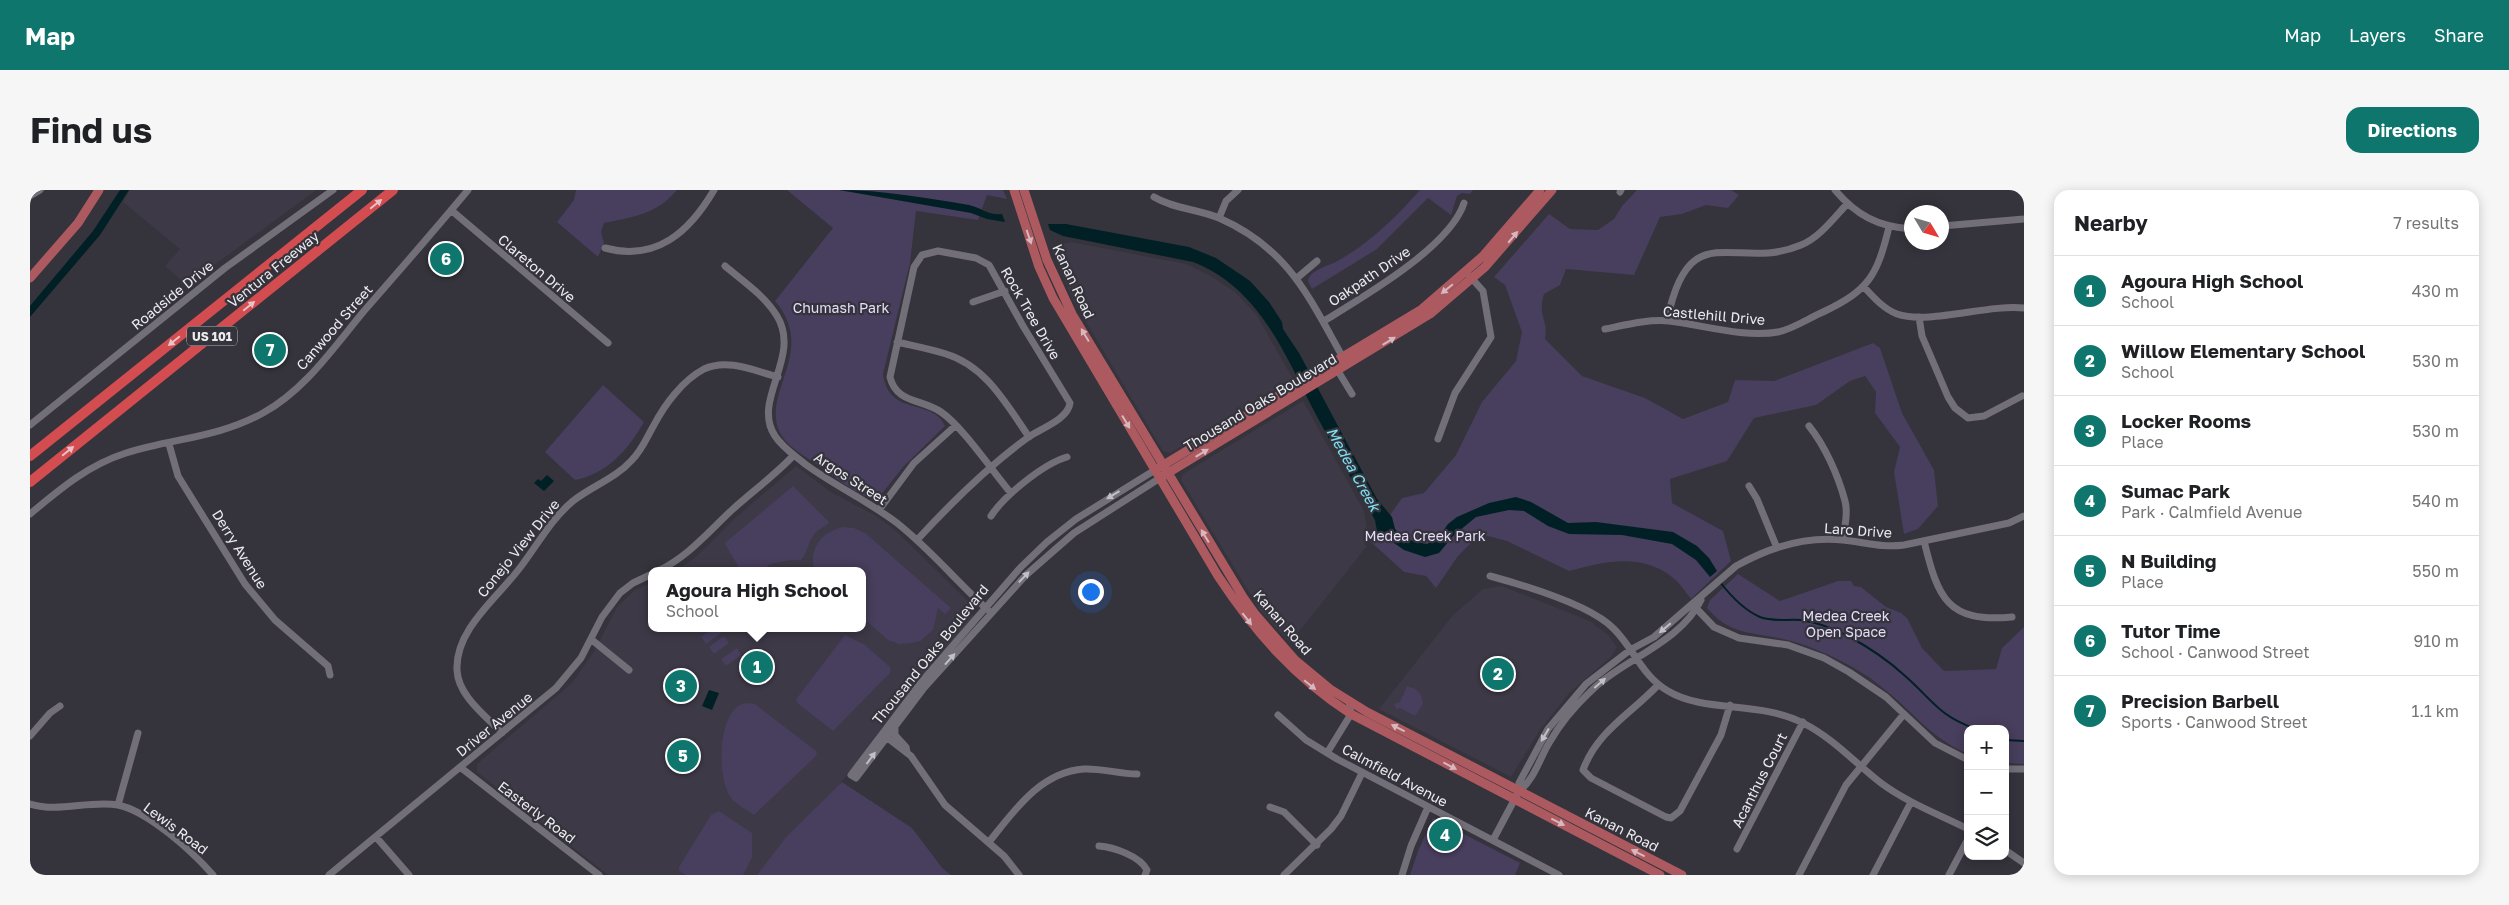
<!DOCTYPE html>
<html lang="en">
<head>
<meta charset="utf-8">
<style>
	:root { --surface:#fff; --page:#f6f6f6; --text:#202124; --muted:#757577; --line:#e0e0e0; --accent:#0f766e }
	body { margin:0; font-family:"Golos Text",sans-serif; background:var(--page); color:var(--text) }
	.controls { position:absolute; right:15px; bottom:15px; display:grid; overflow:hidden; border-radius:10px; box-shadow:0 2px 12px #0003 }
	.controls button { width:45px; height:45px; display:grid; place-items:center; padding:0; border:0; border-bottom:1px solid var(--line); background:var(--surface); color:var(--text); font:25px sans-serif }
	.compass { position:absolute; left:1874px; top:15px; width:45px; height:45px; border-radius:50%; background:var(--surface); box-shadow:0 2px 12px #0003; rotate:128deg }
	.you { position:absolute; left:1060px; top:401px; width:18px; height:18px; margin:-12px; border:4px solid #fff; border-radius:50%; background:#1a73e8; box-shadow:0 0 0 8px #1a73e833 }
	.badge { display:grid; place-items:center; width:32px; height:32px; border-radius:50%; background:var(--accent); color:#fff; font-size:16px; font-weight:700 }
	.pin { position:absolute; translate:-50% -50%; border:2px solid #fff; box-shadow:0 1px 5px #0006 }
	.popup { position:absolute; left:618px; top:377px; width:218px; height:65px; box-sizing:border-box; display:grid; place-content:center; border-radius:10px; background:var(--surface); filter:drop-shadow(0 1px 4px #0005); font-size:16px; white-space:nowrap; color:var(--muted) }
	.popup b { font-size:19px; color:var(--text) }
	.popup::after { content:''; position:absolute; left:50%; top:100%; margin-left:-10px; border:10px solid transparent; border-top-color:var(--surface) }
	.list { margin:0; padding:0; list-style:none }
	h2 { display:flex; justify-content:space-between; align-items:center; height:65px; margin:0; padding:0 20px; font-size:21px }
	h2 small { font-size:16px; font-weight:400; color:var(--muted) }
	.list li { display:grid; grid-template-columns:32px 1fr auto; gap:15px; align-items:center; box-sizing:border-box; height:70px; padding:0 20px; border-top:1px solid var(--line) }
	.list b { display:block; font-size:19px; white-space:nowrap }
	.list p { margin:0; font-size:16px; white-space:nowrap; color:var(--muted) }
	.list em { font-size:16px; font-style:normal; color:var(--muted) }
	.icon { flex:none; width:28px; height:28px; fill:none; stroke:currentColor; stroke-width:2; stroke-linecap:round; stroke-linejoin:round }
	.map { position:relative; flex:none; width:1994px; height:685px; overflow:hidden; border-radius:15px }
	header { display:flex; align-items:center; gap:30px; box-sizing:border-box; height:70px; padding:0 25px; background:var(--accent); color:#fff }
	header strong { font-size:24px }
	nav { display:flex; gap:28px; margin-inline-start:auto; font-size:18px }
	.intro { display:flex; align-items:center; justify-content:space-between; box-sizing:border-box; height:120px; padding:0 30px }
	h1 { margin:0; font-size:35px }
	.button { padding:12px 22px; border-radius:15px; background:var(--accent); color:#fff; font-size:18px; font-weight:700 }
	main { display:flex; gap:30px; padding:0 30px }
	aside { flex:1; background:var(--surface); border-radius:15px; box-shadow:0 2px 12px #0003 }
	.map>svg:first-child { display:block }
	.built { fill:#3d3947 }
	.green { fill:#483e5d }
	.water { fill:#002026 }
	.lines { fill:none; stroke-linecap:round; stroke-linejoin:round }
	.stream { stroke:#002026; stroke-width:2 }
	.minor { stroke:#726f79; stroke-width:7 }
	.major { stroke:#ac5a60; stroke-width:9 }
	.highway { stroke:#d24c50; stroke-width:10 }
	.oneway { fill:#e6c3c8 }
	.oneway2 { fill:#d6b8be }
	.oneway3 { fill:#c1c0c6 }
	.labels { text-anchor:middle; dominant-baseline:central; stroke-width:4.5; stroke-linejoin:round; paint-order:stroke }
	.shield { fill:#35333b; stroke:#b5b4ba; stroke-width:1 }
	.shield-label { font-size:12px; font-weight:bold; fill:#ecebf0 }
	.street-label { font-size:14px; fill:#ecebf0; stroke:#35333b }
	.park-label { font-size:14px; fill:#e5ddfa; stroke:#35333b }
	.water-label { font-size:15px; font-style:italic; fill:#7ce0f4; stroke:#35333b }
</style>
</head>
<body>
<header>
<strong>Map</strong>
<nav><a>Map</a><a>Layers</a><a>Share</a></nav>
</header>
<div class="intro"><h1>Find us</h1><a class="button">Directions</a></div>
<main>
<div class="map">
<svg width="1994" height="685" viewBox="0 0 1994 685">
	<rect width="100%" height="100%" fill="#35333b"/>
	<path class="built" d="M100,0H286L157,95L135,76L150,59L93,12Z
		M1041,52L1156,74L1179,85L1205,102L1226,124L1263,189L1140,263L1133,261L1043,110L1020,57Z
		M1273,211L1334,321L1338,348L1334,354L1337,356L1260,453L1230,420L1151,290L1153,284Z
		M766,276L801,302L846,326L866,341L942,415L943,418L940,422L945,427L854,535L783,630L750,685H578L447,582V574L542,493L565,460L587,417L605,400L622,392V438H832V381H646L668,365L705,328Z
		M1472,396L1560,431L1578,445L1587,457L1582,466L1540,502L1510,540L1481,587L1349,519L1423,425L1453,399Z"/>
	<path class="green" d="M546,0H647C627,24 604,27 574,33L571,42L574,53L568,67L527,32L544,10Z
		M757,0H973L977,9L957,5L948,30L886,21L880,73L853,184C859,228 903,207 915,236L873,277L847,310C832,308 804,287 791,277C778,268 757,257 750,243C730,203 788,161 745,111L803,38Z
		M1390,0H1443L1440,4L1432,3L1427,6L1421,25L1398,8L1347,59L1282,99L1278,91C1280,79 1300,76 1309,70C1341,52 1366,27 1390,0Z
		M1607,0H1701L1709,5L1698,18L1676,15L1652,24L1630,27L1604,85L1536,79L1530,95L1514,104C1507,126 1519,130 1515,149L1552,186L1615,208L1653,229L1698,212L1705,190L1744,191L1843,153L1850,158L1872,223L1904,280L1908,316L1888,339L1874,344L1864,282L1870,257L1845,223L1846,202L1835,186L1820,191L1786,215L1724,228L1697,271L1640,289L1642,313L1693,341L1701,371L1661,409C1655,402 1650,393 1643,388C1612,362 1574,372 1539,381L1477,351L1450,344L1428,366L1406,398L1396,386L1374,382L1341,352L1372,308L1394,303L1426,265L1452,212L1486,171L1492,142L1475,95L1464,87L1519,24L1540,39L1568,40L1584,29L1592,16Z
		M573,195L614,232C599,259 577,284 545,290L515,262Z
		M763,296L799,332C796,337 790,338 786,342C778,351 778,362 771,370H761L740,374L732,381H711L695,354L696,352Z
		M813,337L824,338L835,343L921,418L915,424L908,418L903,440L890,451L881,453L869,454L858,450L832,427V381H785C777,359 793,341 813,337Z
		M1708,384L1750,411L1808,391H1821L1824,396L1831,397L1856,417L1871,423L1877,428L1892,458L1914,481L1966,479L1972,458L1994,437V574L1975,573V539H1938V564C1899,547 1885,523 1854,499C1838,485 1818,474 1799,465C1782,458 1766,451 1748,448C1718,442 1699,444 1677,418L1680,410Z
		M683,438H688L691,443L676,454L671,447Z
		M815,445L835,455L861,478L860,483L803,541L766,512L767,508Z
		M694,446L699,453L684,464L679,457Z
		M707,458L711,465L696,476L691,469Z
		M1377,496C1388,499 1392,503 1393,514L1385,526L1370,518L1366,519L1364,514L1370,512Z
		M716,513L725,514L786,561L787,565L724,625C717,620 707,615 702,609C687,592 688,533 706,518C708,515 713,514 716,513Z
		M812,592L882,638L913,679L921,685H727L757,646Z
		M689,621L722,643V667L713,685H656L649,681V677L681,625Z
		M1403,628L1490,673L1485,685H1380L1388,661Z"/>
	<path class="water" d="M90,0H99L70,45L0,127V116L63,41Z
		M809,0C852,0 897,8 939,15C952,18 959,26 972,24L975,32L957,29L941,23Z
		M1018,34H1036L1159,57L1186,68L1220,91L1239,112L1252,132L1253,139L1269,163L1347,309L1362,327L1365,339L1373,347L1385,352L1397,354L1409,347L1418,334L1427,327L1459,313L1486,307L1501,312L1538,333L1566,332L1643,342L1667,356L1679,368L1687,381L1680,387L1666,370L1642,354L1592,345L1539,344L1518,336L1494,321L1479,320L1446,327L1423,346L1409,363L1395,367L1374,360L1347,341L1345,330C1324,294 1303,257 1283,219C1254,162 1228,97 1163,72L1033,46L1020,40Z
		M517,285L524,291L514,301L504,293L508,289L511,291Z
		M679,500L689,503L682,520L672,516Z"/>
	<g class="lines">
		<path class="stream" d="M1690,392C1700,405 1714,420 1730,427C1743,432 1757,429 1771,430C1787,432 1804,439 1818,446C1838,457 1857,469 1874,485C1903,510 1907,525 1946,539
			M1975,550L1994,551"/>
		<path class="minor" d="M1805,0C1826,25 1848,37 1882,39
			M1590,2L1591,0
			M0,6L10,0
			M1124,7C1144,19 1168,19 1189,28C1260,59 1280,110 1315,171
			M421,20L578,153
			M1189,28L1196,11L1208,0
			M1912,36L1994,29
			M575,58C627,72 660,41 684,0
			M695,76C713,91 735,106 747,126C772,167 721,210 745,246C752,257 764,265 775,274C805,296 838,311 867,333C900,359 927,392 958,420
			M1267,88L1287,71
			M1834,97C1844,108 1854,119 1867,124C1898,135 1958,114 1994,118
			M943,112L975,101
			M1889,127L1892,146L1918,207L1925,218L1938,228L1954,226L1992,206
			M1294,131C1333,107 1420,57 1434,13
			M1637,131C1659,22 1705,83 1771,55C1789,48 1804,28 1817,14
			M1575,139C1595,135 1618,129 1639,131C1672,135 1715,148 1748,142C1763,139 1779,128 1793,122C1839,100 1847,86 1859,37
			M867,152C884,156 900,159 916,164C956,176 977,215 999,247
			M1308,181L1322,204
			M0,235L195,78L303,0
			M1779,236C1795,256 1808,285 1815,311C1818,323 1815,337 1812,350
			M1408,249L1425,203L1461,147L1453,101L1437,83
			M139,254L148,286L215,394L245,430L298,476L300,485
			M1125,280L1046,329L1017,352L991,377L893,490L821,585L826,588L894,498L996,385L1044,343L1130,288
			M1719,296L1727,309L1747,358
			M849,320L884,273L925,236
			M0,324C30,299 58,275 96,263C144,248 187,248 233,223C275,200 304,157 334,121C369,81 404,41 438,0
			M961,326C974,306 1013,274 1037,267
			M887,350C922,312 958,276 1000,246C1012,238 1038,229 1040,213L993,136L959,75L946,68L908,61L892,65L884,77L860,187C866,213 892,209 911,222C932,236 963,282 981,303
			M1894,351C1908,408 1917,433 1982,427
			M628,381C659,366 678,342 703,319C723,301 745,285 764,265
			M1460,386C1493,395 1561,415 1584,439C1604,459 1612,486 1638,501C1674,523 1731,511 1773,533C1803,548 1825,573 1851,593C1878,613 1908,624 1938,639
			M1664,416L1684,437L1709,448L1758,455L1794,468L1819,482L1856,507L1905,553L1938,570
			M562,450L599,480
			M1628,495C1602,523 1567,541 1553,580L1561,588L1636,627L1641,628L1650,621L1691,545L1700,515
			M1248,525L1276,550L1307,569L1529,685
			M865,538V545L876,557L877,562
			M472,543C456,526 428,506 427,480C425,440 467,408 489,379C507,356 520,330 543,311C562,296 586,288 602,270C612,260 617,247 624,235C635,214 653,190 674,179C698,168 725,181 748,187
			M0,546L20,523L30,516
			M855,546L881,566L915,615L974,666L989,685
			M1297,563L1321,524L1319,511
			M430,577L569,685
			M1975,579H1994
			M1489,601V593L1518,539L1556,494L1600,460L1624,447L1706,376C1738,358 1776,346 1813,350C1834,352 1852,358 1874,355L1979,333L1994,326
			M0,614C29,623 59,610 88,615C118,621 163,662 183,685
			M88,615L108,543
			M1240,617L1254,622L1287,655
			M346,647L379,685
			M1463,650L1489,601C1504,590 1510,568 1519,553C1530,534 1544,517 1560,502C1593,469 1650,453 1671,410
			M959,652C984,621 1010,582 1054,579C1071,578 1089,584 1107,584
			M1069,656C1083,657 1110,666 1117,680L1115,685
			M1707,659L1773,532
			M1975,660L1994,673
			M299,685L526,498L551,468L572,427L590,403L603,393L622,384
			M1254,685L1301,639L1311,626L1332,583
			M1372,685L1381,656L1398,617
			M1769,685L1816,595L1874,524
			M1843,685L1881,612
			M1919,685L1938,649"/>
		<path class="major" d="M984,0L1009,77L1023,108L1188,386C1225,442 1265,488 1321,524L1630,685
			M994,0L1017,70L1042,124L1213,407L1225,424L1265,470L1300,499L1337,522L1652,685
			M0,88L48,33L69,0
			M1130,277L1392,119L1453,66L1510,0
			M1133,286L1400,124L1455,77L1522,0"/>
		<path class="highway" d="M0,266L332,0
			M0,292L363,0"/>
	</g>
	<defs><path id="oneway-solid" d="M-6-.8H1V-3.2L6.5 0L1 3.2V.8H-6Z" transform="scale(1.25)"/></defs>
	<g class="oneway">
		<use href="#oneway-solid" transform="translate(346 14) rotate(-39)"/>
		<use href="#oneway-solid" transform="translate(219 116) rotate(-39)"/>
		<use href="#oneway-solid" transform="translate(144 151) rotate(141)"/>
		<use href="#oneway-solid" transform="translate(38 261) rotate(-39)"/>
	</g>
	<g class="oneway2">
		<use href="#oneway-solid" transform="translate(999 47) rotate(71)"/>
		<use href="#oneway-solid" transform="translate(1483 47) rotate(-50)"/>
		<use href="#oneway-solid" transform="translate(1417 99) rotate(141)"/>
		<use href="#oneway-solid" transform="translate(1055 145) rotate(-121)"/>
		<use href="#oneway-solid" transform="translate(1359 151) rotate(-31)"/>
		<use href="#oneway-solid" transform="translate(1096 232) rotate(59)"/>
		<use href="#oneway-solid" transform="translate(1172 263) rotate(-31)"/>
		<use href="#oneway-solid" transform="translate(1175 346) rotate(-121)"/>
		<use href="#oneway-solid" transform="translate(1217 429) rotate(52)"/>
		<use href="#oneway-solid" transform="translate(1280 495) rotate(39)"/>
		<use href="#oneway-solid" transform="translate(1368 538) rotate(-153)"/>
		<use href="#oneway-solid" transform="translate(1420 576) rotate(28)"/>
		<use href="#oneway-solid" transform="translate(1528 632) rotate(27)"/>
		<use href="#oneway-solid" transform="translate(1608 663) rotate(-153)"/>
	</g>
	<g class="oneway3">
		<use href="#oneway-solid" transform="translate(1083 305) rotate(149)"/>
		<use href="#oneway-solid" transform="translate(994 387) rotate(-46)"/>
		<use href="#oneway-solid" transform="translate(1635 438) rotate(140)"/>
		<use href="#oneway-solid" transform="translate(920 469) rotate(-48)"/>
		<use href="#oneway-solid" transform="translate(1570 493) rotate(-41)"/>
		<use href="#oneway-solid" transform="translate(1515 545) rotate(121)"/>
		<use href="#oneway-solid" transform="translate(841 568) rotate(-53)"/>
	</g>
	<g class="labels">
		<rect class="shield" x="157" y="136.5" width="50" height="19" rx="4"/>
		<g class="shield-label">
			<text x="182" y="146">US 101</text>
		</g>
		<g class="street-label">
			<text transform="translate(507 78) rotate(40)">Clareton Drive</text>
			<text transform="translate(243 79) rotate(-39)">Ventura Freeway</text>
			<text transform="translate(1339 86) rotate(-34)">Oakpath Drive</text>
			<text transform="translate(1044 91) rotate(65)">Kanan Road</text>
			<text transform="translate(142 105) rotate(-39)">Roadside Drive</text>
			<text transform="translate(1001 123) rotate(60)">Rock Tree Drive</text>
			<text transform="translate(1684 125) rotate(5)">Castlehill Drive</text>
			<text transform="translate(304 137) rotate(-49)">Canwood Street</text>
			<text transform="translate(1230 212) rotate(-31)">Thousand Oaks Boulevard</text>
			<text transform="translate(821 288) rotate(33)">Argos Street</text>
			<text transform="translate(1828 340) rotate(4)">Laro Drive</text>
			<text transform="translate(488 358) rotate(-51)">Conejo View Drive</text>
			<text transform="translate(210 359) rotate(58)">Derry Avenue</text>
			<text transform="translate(1253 432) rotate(49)">Kanan Road</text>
			<text transform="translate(900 464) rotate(-51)">Thousand Oaks Boulevard</text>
			<text transform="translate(464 534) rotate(-39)">Driver Avenue</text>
			<text transform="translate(1365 585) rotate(28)">Calmfield Avenue</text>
			<text transform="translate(1729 590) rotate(-63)">Acanthus Court</text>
			<text transform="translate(507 622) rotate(37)">Easterly Road</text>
			<text transform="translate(146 638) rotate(37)">Lewis Road</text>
			<text transform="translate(1592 639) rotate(27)">Kanan Road</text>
		</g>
		<g class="park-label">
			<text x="811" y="117">Chumash Park</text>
			<text x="1395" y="345">Medea Creek Park</text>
			<text x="1816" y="425">Medea Creek<tspan x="1816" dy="16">Open Space</tspan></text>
		</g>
		<g class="water-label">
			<text transform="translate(1324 279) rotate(61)">Medea Creek</text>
		</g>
	</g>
</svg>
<div class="controls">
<button>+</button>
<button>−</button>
<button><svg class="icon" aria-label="layers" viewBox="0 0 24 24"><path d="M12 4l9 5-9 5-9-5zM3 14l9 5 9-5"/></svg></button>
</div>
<svg class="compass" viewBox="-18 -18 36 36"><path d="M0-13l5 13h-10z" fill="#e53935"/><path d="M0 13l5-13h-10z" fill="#757577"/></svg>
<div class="you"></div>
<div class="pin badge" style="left:727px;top:477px">1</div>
<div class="popup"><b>Agoura High School</b>School</div>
<div class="pin badge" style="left:1468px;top:484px">2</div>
<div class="pin badge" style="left:651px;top:496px">3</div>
<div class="pin badge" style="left:1415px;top:645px">4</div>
<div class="pin badge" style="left:653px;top:566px">5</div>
<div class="pin badge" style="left:416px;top:69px">6</div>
<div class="pin badge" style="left:240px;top:160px">7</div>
</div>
<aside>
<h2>Nearby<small>7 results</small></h2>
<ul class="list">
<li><span class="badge">1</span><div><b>Agoura High School</b><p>School</p></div><em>430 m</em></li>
<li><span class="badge">2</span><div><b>Willow Elementary School</b><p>School</p></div><em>530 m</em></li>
<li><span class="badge">3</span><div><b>Locker Rooms</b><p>Place</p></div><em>530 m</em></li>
<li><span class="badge">4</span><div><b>Sumac Park</b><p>Park · Calmfield Avenue</p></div><em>540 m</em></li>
<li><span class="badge">5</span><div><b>N Building</b><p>Place</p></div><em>550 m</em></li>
<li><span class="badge">6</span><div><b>Tutor Time</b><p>School · Canwood Street</p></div><em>910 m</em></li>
<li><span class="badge">7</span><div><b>Precision Barbell</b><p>Sports · Canwood Street</p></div><em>1.1 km</em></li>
</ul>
</aside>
</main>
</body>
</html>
